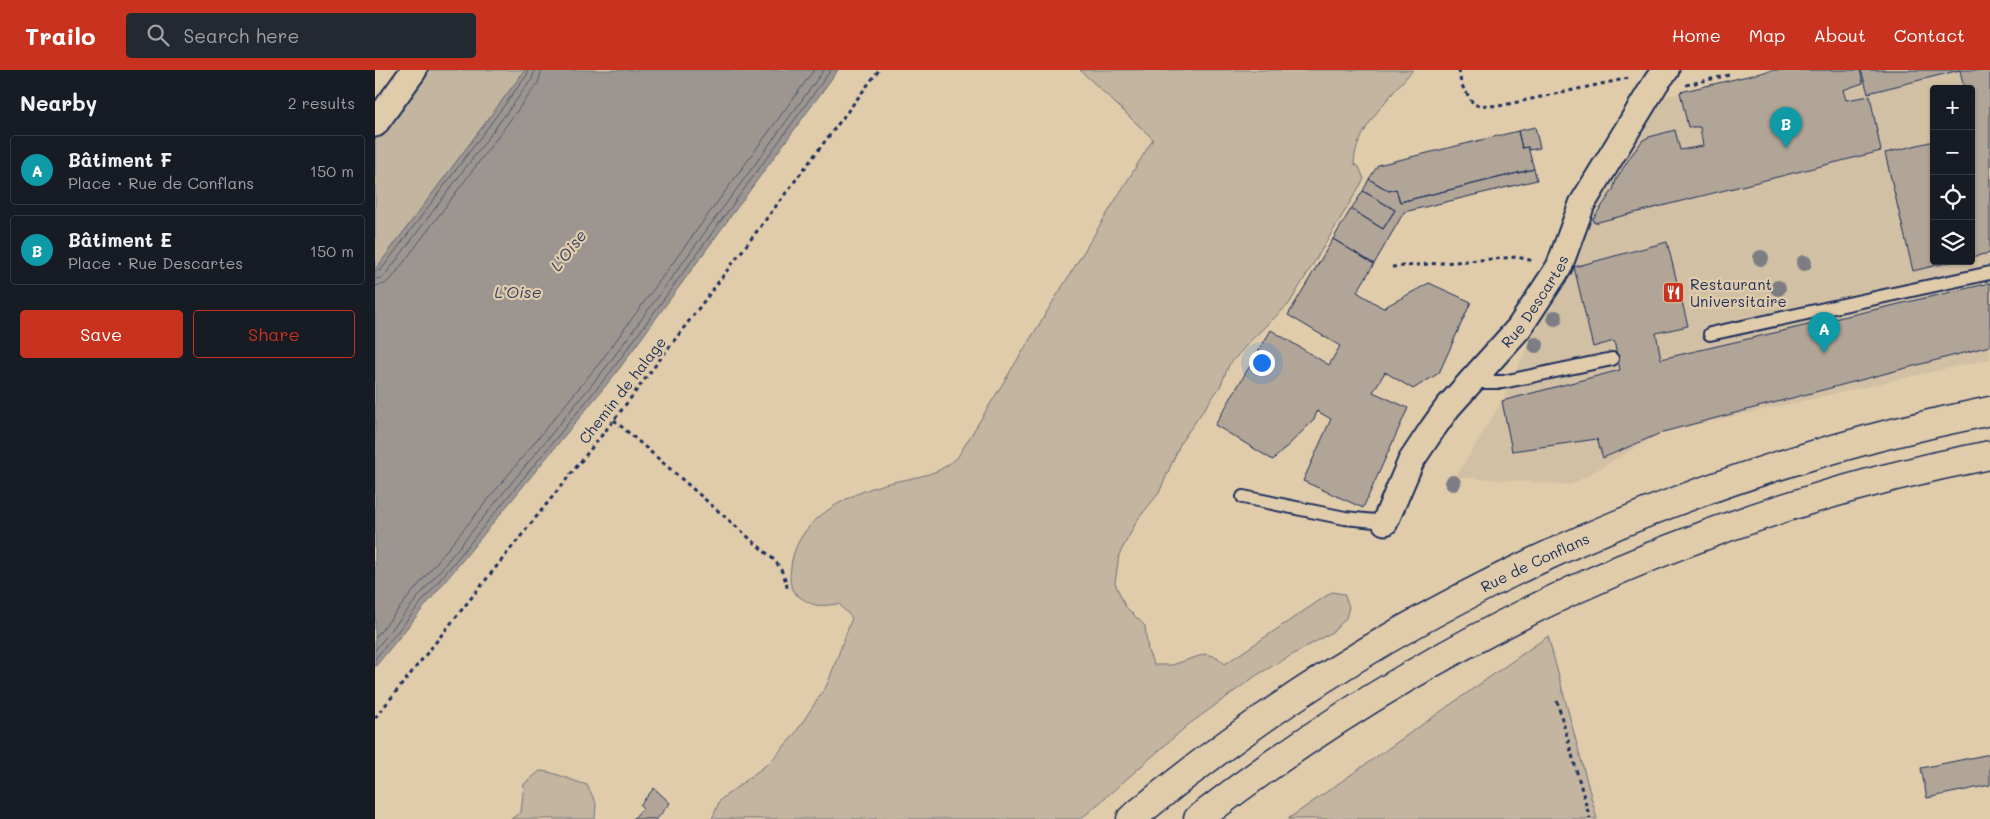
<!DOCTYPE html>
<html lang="en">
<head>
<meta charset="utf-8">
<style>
	:root { --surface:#171b24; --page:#242831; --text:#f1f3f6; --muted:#9ea1a6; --line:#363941; --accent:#c8321e }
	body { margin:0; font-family:Mali,sans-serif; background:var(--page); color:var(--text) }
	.controls { position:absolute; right:15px; top:15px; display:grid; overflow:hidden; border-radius:5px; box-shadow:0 1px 4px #0004 }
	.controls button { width:45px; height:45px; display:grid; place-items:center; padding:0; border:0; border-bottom:1px solid var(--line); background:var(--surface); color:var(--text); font:25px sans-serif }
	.you { position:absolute; left:886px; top:292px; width:18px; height:18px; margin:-12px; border:4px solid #fff; border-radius:50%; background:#1a73e8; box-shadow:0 0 0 8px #1a73e833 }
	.badge { display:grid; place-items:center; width:32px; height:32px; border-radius:50%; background:var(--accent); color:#fff; font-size:16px; font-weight:700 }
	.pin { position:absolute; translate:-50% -41px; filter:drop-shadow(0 1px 2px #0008) }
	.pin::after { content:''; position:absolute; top:26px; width:18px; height:15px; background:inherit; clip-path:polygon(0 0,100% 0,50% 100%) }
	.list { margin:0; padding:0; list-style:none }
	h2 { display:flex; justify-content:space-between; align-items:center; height:65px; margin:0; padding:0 20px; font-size:21px }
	h2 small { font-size:16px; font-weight:400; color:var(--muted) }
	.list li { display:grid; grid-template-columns:32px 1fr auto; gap:15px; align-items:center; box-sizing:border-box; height:70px; margin:0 10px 10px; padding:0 10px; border:1px solid var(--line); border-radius:5px }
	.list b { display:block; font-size:19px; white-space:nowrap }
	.list p { margin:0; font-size:16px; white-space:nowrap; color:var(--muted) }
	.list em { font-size:16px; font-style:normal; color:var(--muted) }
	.actions { display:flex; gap:10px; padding:15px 20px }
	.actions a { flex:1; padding:11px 0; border:1px solid var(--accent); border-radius:5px; text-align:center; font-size:18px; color:var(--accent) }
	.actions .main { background:var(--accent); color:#fff }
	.icon { flex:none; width:28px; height:28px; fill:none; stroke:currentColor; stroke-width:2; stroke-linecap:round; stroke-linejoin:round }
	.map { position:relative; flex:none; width:1615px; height:749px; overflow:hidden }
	header { display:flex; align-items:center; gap:30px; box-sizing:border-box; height:70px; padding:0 25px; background:var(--accent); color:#fff }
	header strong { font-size:24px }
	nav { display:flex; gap:28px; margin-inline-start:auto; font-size:18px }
	.search { width:350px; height:45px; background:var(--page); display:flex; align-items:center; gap:12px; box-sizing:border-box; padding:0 18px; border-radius:5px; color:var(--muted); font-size:19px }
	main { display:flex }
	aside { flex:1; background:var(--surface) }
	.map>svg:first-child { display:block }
	.built { fill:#d2c0a4; fill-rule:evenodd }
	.green { fill:#c3b59f; stroke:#6f727e }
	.water { fill:#9d9690; stroke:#696d7c }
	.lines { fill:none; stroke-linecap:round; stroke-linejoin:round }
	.shore { stroke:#4f5872; stroke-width:1 }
	.building { fill:#b0a597; stroke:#1b2f5e }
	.lane-casing { stroke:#1b2f5e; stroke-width:16 }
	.street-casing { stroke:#1b2f5e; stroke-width:29 }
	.primary-casing { stroke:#1b2f5e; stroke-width:31 }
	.path { stroke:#1b2f5e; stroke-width:3; stroke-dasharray:4 4; stroke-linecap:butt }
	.lane { stroke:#e0ccaa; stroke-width:12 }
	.street { stroke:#e0ccaa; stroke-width:25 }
	.primary { stroke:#e0ccaa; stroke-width:28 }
	.tree { fill:#7d7d84 }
	.labels { text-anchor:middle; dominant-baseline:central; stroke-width:4.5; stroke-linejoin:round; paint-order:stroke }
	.poi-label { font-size:15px; fill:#1b2f5e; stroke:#e0ccaa; text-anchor:start }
	.street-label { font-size:15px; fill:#1b2f5e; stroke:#e0ccaa }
	.water-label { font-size:16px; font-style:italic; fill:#2e3e66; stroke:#e0ccaa }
</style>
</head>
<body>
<header>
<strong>Trailo</strong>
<div class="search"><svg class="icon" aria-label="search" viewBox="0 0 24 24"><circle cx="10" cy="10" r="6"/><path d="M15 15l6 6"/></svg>Search here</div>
<nav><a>Home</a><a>Map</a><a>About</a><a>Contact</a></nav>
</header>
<main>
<aside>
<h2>Nearby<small>2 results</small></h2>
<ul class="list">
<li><span class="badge" style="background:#0f9aa8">A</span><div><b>Bâtiment F</b><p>Place · Rue de Conflans</p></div><em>150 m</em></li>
<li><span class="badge" style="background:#0f9aa8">B</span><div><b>Bâtiment E</b><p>Place · Rue Descartes</p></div><em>150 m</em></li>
</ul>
<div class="actions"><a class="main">Save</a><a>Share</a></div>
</aside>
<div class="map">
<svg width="1615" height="749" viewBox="0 0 1615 749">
	<rect width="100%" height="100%" fill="#e0ccaa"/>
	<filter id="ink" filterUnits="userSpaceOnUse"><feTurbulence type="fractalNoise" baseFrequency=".02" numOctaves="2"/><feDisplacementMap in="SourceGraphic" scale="10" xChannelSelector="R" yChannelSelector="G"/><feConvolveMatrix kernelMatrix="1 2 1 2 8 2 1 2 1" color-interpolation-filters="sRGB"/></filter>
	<g filter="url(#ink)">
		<path class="built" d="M1401,0H1615V289L1288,362L1196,415L1081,407L1127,331L1221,132L1285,28ZM1559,19H1596V191H1559Z"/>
		<path class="green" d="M47,0H150L0,200V65Z
			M705,0H1038C1018,23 979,62 979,94L984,97L989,109L914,234L877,269L854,295L845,317L806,372L784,423L763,449L744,485L740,513L750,536L770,556L773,581L779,595H797L830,584L842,587L850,594L957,522L969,524L974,537L971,548L959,561L882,605L813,655L706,749H337L345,730L395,692L419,665L452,615L477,548L464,534C443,536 440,538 422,525C413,518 415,506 416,497C420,453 466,428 503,416C521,410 542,409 559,402C567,400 575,393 582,388L778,69Z
			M1173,566L1222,749H913Z
			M165,701C182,702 196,711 212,715L221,733L220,749H136L146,742L149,714Z"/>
		<path class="water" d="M150,0H463L241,303L0,597V200Z"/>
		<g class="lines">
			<path class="shore" d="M0,202L6,200L152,5L153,0
				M0,209L6,208L11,204L157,9L160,0
				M0,216L10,214L17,208L163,13L167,0
				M0,568L226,291L439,0
				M0,580L232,296L449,0
				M0,589L237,300L456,0"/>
		</g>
		<path class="building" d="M1398,0H1485L1488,13L1468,20L1471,30L1495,26L1506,81L1219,153L1218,149L1238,120L1241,110L1255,87L1268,70L1274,67L1300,60L1305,80L1328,76L1325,57H1313L1305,22Z
			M1486,0H1615V183L1596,187V63L1598,62L1596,19H1589L1585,0L1493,23Z
			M1160,57L1165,78L1154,80L1153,77L1147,78L1143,61Z
			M1143,61L1147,78L1153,77L1159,99L1025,132L1021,119L1014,121L994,109L1003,95Z
			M1559,71V191H1579L1538,201L1510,83Z
			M1159,99L1162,110L1029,142L999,194L958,169L976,139L1008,159L1020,140L988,121L994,109L1014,121L1021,119L1025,132Z
			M988,121L1020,140L1008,159L976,139Z
			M958,169L999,194L982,222L1008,238L1054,213L1096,232L1064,303L1038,319L1010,302L998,322L1033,338L988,438L928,411L956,349L942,341L939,350L898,390L840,355L896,260L954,295L965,276L913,245Z
			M1292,172L1313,256L1281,263L1286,289L1615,213V276L1288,362L1228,388L1222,369L1137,381L1127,331L1245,300L1239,271L1218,277L1199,197Z
			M1615,684V715L1552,728L1546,698Z
			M279,718L295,733L282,749H258L268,738L265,735Z"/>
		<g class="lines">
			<defs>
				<path id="lane" d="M1335,264L1615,203
					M1095,312H1128L1237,289
					M868,427L970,448L1010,452"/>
				<g id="street">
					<path d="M0,54L39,0"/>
					<path id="s1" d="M1010,452L1036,391L1058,358L1073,337L1144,258L1184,197L1207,134L1282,11L1291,0"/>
				</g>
				<g id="primary">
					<path id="s2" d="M756,749C1005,542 1297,405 1615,341"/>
					<path d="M823,749C1055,569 1326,441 1615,385"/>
				</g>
			</defs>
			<use href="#lane" class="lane-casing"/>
			<use href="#street" class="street-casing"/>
			<use href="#primary" class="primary-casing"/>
			<path class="path" d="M1084,0L1086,14L1099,35L1124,36L1254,8
				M1311,15L1354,5
				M1017,197L1142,187L1159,191
				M239,350L396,487C407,498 410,506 413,522
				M1182,631L1215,749
				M0,648L239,350L504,0"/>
			<use href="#lane" class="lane"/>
			<use href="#street" class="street"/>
			<use href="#primary" class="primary"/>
		</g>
		<g class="tree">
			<circle cx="1386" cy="188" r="8"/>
			<circle cx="1429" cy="193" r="8"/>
			<circle cx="1403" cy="218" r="8"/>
			<circle cx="1180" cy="248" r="8"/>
			<circle cx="1161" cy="275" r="8"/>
			<circle cx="1078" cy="413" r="8"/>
		</g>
	</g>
	<defs>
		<symbol id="restaurant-square" viewBox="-11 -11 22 22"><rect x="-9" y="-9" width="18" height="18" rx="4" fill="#c8321e" stroke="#e0ccaa"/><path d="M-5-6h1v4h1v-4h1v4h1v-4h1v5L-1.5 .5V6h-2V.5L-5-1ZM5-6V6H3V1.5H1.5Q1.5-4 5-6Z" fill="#fff"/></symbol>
	</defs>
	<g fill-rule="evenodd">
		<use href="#restaurant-square" x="1286" y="210" width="25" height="25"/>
	</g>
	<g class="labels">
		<g class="poi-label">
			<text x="1315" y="214">Restaurant<tspan x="1315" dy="17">Universitaire</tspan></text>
		</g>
		<g class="street-label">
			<text stroke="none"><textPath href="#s1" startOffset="269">Rue Descartes</textPath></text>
			<text transform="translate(247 320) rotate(-52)">Chemin de halage</text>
			<text stroke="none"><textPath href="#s2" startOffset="480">Rue de Conflans</textPath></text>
		</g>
		<g class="water-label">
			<text transform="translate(193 180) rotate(-52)">L'Oise</text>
			<text x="143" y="221">L’Oise</text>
		</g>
	</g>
</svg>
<div class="controls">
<button>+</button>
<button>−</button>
<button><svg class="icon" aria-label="locate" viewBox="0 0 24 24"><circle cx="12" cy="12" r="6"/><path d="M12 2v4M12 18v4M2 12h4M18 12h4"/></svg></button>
<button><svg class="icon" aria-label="layers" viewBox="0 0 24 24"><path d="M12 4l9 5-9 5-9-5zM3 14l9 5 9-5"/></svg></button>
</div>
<div class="you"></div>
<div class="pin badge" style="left:1449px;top:283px;background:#0f9aa8">A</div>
<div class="pin badge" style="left:1411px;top:78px;background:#0f9aa8">B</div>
</div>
</main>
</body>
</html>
